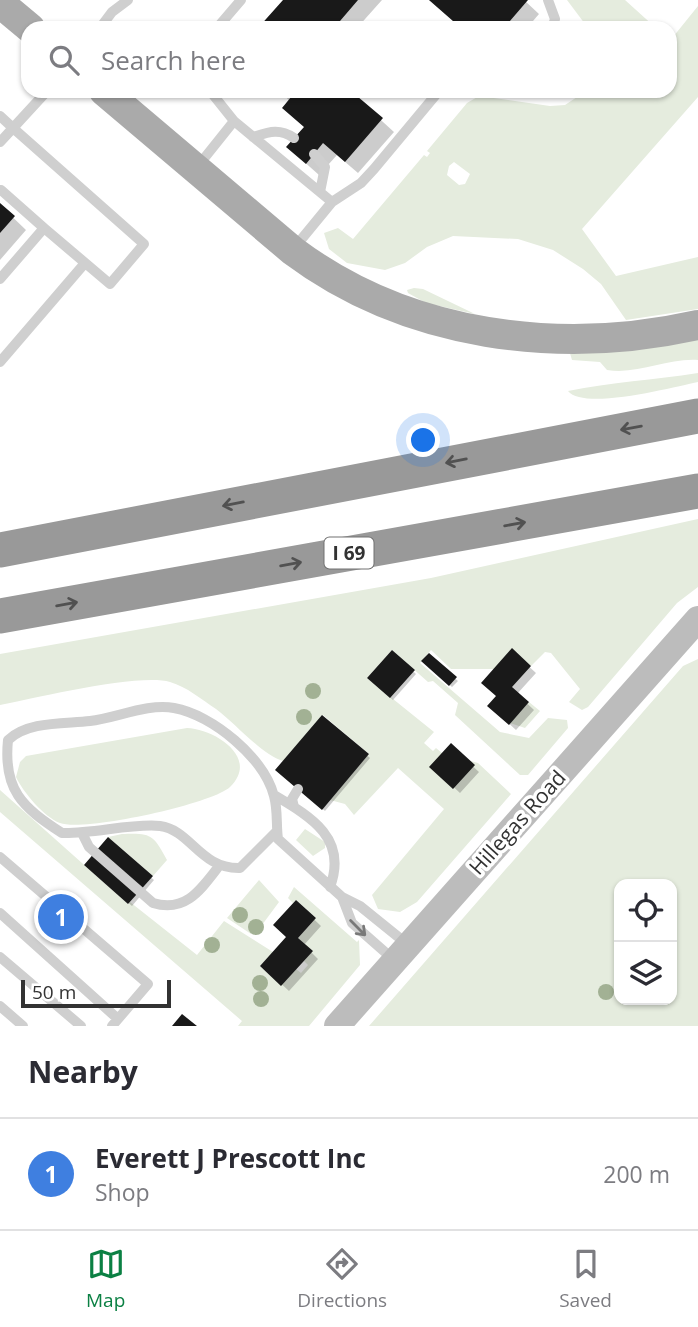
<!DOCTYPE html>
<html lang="en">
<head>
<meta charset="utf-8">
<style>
	:root { --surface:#fff; --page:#f2f2f3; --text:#2b2b33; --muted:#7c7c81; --line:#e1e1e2; --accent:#0b8043 }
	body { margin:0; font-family:"Open Sans",sans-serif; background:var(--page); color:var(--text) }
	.controls { position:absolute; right:21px; bottom:21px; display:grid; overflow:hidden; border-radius:14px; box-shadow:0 2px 5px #0004 }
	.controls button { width:63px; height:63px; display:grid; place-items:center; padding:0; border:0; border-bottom:2px solid var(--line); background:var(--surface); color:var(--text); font:35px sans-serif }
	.scale { position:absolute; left:21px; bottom:18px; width:150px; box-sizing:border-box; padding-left:7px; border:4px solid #323232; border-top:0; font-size:19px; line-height:24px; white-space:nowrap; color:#323232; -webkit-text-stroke:5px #fff; paint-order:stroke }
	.you { position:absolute; left:424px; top:441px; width:24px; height:24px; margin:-18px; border:5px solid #fff; border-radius:50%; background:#1a73e8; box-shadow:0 0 0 10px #1a73e833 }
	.badge { display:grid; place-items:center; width:46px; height:46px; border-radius:50%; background:var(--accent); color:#fff; font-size:23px; font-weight:700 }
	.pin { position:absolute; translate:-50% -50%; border:4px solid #fff; box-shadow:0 2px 7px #0006 }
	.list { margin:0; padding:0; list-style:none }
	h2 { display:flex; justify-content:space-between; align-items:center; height:91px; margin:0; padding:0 28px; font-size:30px }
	h2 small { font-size:23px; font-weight:400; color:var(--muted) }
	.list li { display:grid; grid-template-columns:46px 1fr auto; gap:21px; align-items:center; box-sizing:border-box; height:112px; padding:0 28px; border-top:2px solid var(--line) }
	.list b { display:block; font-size:26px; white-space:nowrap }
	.list p { margin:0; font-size:23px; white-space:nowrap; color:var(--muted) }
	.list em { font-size:23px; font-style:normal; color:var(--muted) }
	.icon { flex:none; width:38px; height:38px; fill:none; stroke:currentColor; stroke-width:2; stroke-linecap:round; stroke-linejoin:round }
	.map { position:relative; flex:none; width:698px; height:1026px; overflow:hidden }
	.search { position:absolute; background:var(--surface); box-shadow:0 2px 5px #0004; left:21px; right:21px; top:21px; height:77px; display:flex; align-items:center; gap:18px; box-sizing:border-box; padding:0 24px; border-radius:21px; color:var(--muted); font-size:26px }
	.sheet { height:203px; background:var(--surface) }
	nav { display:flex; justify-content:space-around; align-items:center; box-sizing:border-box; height:98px; border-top:2px solid var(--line); background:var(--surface); font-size:19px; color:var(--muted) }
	nav a { display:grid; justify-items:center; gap:4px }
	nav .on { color:var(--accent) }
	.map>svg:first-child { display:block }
	.green { fill:#e5ecde; fill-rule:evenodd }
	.shadow { fill:#0003 }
	.building { fill:#191919 }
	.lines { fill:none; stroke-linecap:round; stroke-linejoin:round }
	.service { stroke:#cfcfcf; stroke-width:10 }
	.secondary { stroke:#bcbcbc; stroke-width:26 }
	.primary { stroke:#aaa; stroke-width:30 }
	.motorway { stroke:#999; stroke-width:35 }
	.tree { fill:#a2b194 }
	.oneway { stroke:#515151 }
	.oneway2 { stroke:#797979 }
	.labels { text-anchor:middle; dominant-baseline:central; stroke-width:7; stroke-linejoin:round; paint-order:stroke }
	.shield { fill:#fff; stroke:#707070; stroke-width:2 }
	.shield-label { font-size:19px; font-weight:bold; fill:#323232 }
	.street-label { font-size:21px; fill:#323232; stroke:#fff }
</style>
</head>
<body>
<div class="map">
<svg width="698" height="1026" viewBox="0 0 698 1026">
	<rect width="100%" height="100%" fill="#fff"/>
	<path class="green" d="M567,0H625L656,28H593L585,24Z
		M698,6V97L582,229L616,276L698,257V309L626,320L601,284L583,269L553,250L518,239L453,236L427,247L405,263L385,270L347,263L329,249L324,233L338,228L353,239L424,155L427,157L430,153L427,151L467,103L479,96L550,106L565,105L586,91H670V35L673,37ZM454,162L470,174L465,184L459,185L447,175L449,166Z
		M414,288L423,289L475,314L426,303L408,293L407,290Z
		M698,334V360C667,358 638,375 607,370L600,362L572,360L569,350Z
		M698,373V382C673,387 584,411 568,391C611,382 654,380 698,373Z
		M698,519V587L677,603L588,707L582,710L569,702L580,689L551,653L545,652L531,666L512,649L494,669H451L431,650L420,663L500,732L529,738L548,718L567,720L568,728L528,775H520L455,715L458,703L433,681L428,682L392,650L367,678L434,732L424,743L433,751L436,748L442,753L478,763L511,794L417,902L400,912L378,909L372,895L444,809L398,768L354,815L345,804L330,800L369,754L323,715L283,761C262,755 235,723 216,709C201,699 187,687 170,682C139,673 36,698 0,705V654L431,578Z
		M698,659V1026H369L683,666ZM619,884H672V1000H619Z
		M529,702L540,711L525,728L510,723Z
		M187,728C215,729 260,758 230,787C212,804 84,832 60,823C44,817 23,792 16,777L20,762L26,756Z
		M0,790L128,904L130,902L197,955L224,921L273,952L260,966L281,985L296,969L301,973L308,965L304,961L312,951L298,938L316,918L296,900L293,903L288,898L294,887L357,942L359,940L360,965L309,1026H238L242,1021L0,812Z
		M305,829L325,842V848L313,856L296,840Z
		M122,834C151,833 153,834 167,860L153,876L108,837Z
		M259,880L279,902L262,925L251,934L227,918Z"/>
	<path class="shadow" d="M285,0H382L357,28H261Z
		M429,0H524L539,14L527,28H461Z
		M279,91H349L394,132L358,173L337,155L319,175L301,159L305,128L290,101Z
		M0,205L26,230L0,260Z
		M512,651L536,673L517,694L534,710L516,730L496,712Z
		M392,652L416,674L393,700L369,678Z
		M429,655L458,681L452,687L424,661Z
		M323,717L370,758L325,811L277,770Z
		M451,746L479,772L460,793L432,767Z
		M108,840L154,880L132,906L86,865Z
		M296,902L321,926L304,945L318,959L289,991L262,966L288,938Z"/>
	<path class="building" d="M283,0H358L334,28H258Z
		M429,0H528L504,28H461Z
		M296,91H351L383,118L345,162L323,143L306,164L286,147L304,127L282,108Z
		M0,203L15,216L0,233Z
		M512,648L531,666L512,687L529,702L509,725L487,706L496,696L481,683Z
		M392,650L415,670L390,698L367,678Z
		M429,653L457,677L449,686L421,661Z
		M322,715L369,754L322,810L275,770Z
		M451,743L475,765L453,789L429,767Z
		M108,837L153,876L128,904L84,865Z
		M296,900L316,918L298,938L313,951L281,986L260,966L286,937L273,925Z
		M182,1014L197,1026H172Z"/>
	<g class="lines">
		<path class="service" d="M548,0L555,19L552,28
			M100,28L112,12L128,0
			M217,28L241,0
			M210,91L234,121L332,202
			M0,116L13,128L0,142
			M253,137C269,132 279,128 294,138
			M314,154L325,167L320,192
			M198,166L234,121
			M1,190L44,228
			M295,247L332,202L361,183L374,169L439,91
			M0,279L44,228L110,284L144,244L13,128L47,91
			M0,362L85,263
			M274,795C311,817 348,838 330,887
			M294,807L292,799L298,789
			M277,831L240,868C200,869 191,830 160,826C133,823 92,834 62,833C22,807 3,790 8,740C28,721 64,724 90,721C116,718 148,703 174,708C213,715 264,758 274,796C278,810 276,825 278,839L342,897
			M82,833L89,847L153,903C186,913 201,889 219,866
			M0,857L148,984L112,1026
			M0,913L118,1019
			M0,957L81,1026
			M394,960L352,923L342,897L360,906L407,944
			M0,1006L23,1026"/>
		<path class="secondary" d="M337,1026L698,619"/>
		<path class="primary" d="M0,3L30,28
			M104,91L293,251C408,337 560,356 698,325"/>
		<path class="motorway" d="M0,550L698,416
			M0,616L698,491"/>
	</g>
	<g class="tree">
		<circle cx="313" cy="691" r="8"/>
		<circle cx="304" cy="717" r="8"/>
		<circle cx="240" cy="915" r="8"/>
		<circle cx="256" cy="927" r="8"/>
		<circle cx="212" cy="945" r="8"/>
		<circle cx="260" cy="983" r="8"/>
		<circle cx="606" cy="992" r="8"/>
		<circle cx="261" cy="999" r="8"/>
	</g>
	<defs><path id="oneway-shaft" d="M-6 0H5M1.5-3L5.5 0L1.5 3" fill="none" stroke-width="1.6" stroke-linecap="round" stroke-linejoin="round" transform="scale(1.75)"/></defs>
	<g class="oneway">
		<use href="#oneway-shaft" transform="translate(631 428) rotate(170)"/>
		<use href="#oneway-shaft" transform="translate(456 461) rotate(169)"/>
		<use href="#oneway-shaft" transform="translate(233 504) rotate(169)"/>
		<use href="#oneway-shaft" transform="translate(515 524) rotate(-10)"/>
		<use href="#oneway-shaft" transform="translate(291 564) rotate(-10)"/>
		<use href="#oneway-shaft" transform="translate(67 604) rotate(-10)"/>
	</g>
	<use class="oneway2" href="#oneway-shaft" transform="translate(358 928) rotate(45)"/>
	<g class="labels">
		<rect class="shield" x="324.5" y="537.5" width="49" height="31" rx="5"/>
		<g class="shield-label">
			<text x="349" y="553">I 69</text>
		</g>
		<g class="street-label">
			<text transform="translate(517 822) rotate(-48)">Hillegas Road</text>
		</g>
	</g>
</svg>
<div class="controls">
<button><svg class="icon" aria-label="locate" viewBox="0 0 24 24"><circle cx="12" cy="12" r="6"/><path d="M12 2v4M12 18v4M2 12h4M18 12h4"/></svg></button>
<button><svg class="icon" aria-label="layers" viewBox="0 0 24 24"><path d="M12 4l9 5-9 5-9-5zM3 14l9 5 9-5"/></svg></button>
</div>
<div class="scale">50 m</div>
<div class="you"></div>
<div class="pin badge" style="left:61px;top:917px;background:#3f7fe0">1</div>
<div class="search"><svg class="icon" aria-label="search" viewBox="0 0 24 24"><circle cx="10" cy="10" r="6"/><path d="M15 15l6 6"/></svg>Search here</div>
</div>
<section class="sheet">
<h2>Nearby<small></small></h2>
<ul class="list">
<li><span class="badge" style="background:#3f7fe0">1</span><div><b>Everett J Prescott Inc</b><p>Shop</p></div><em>200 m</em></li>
</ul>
</section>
<nav>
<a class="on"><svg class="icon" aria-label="map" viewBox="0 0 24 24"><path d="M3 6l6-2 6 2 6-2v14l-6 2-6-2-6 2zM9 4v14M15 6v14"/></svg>Map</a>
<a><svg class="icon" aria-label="directions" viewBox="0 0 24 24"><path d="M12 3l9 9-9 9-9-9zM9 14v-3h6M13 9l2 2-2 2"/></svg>Directions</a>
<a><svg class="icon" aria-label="saved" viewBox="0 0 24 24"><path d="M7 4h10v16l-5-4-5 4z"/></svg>Saved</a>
</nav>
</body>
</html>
